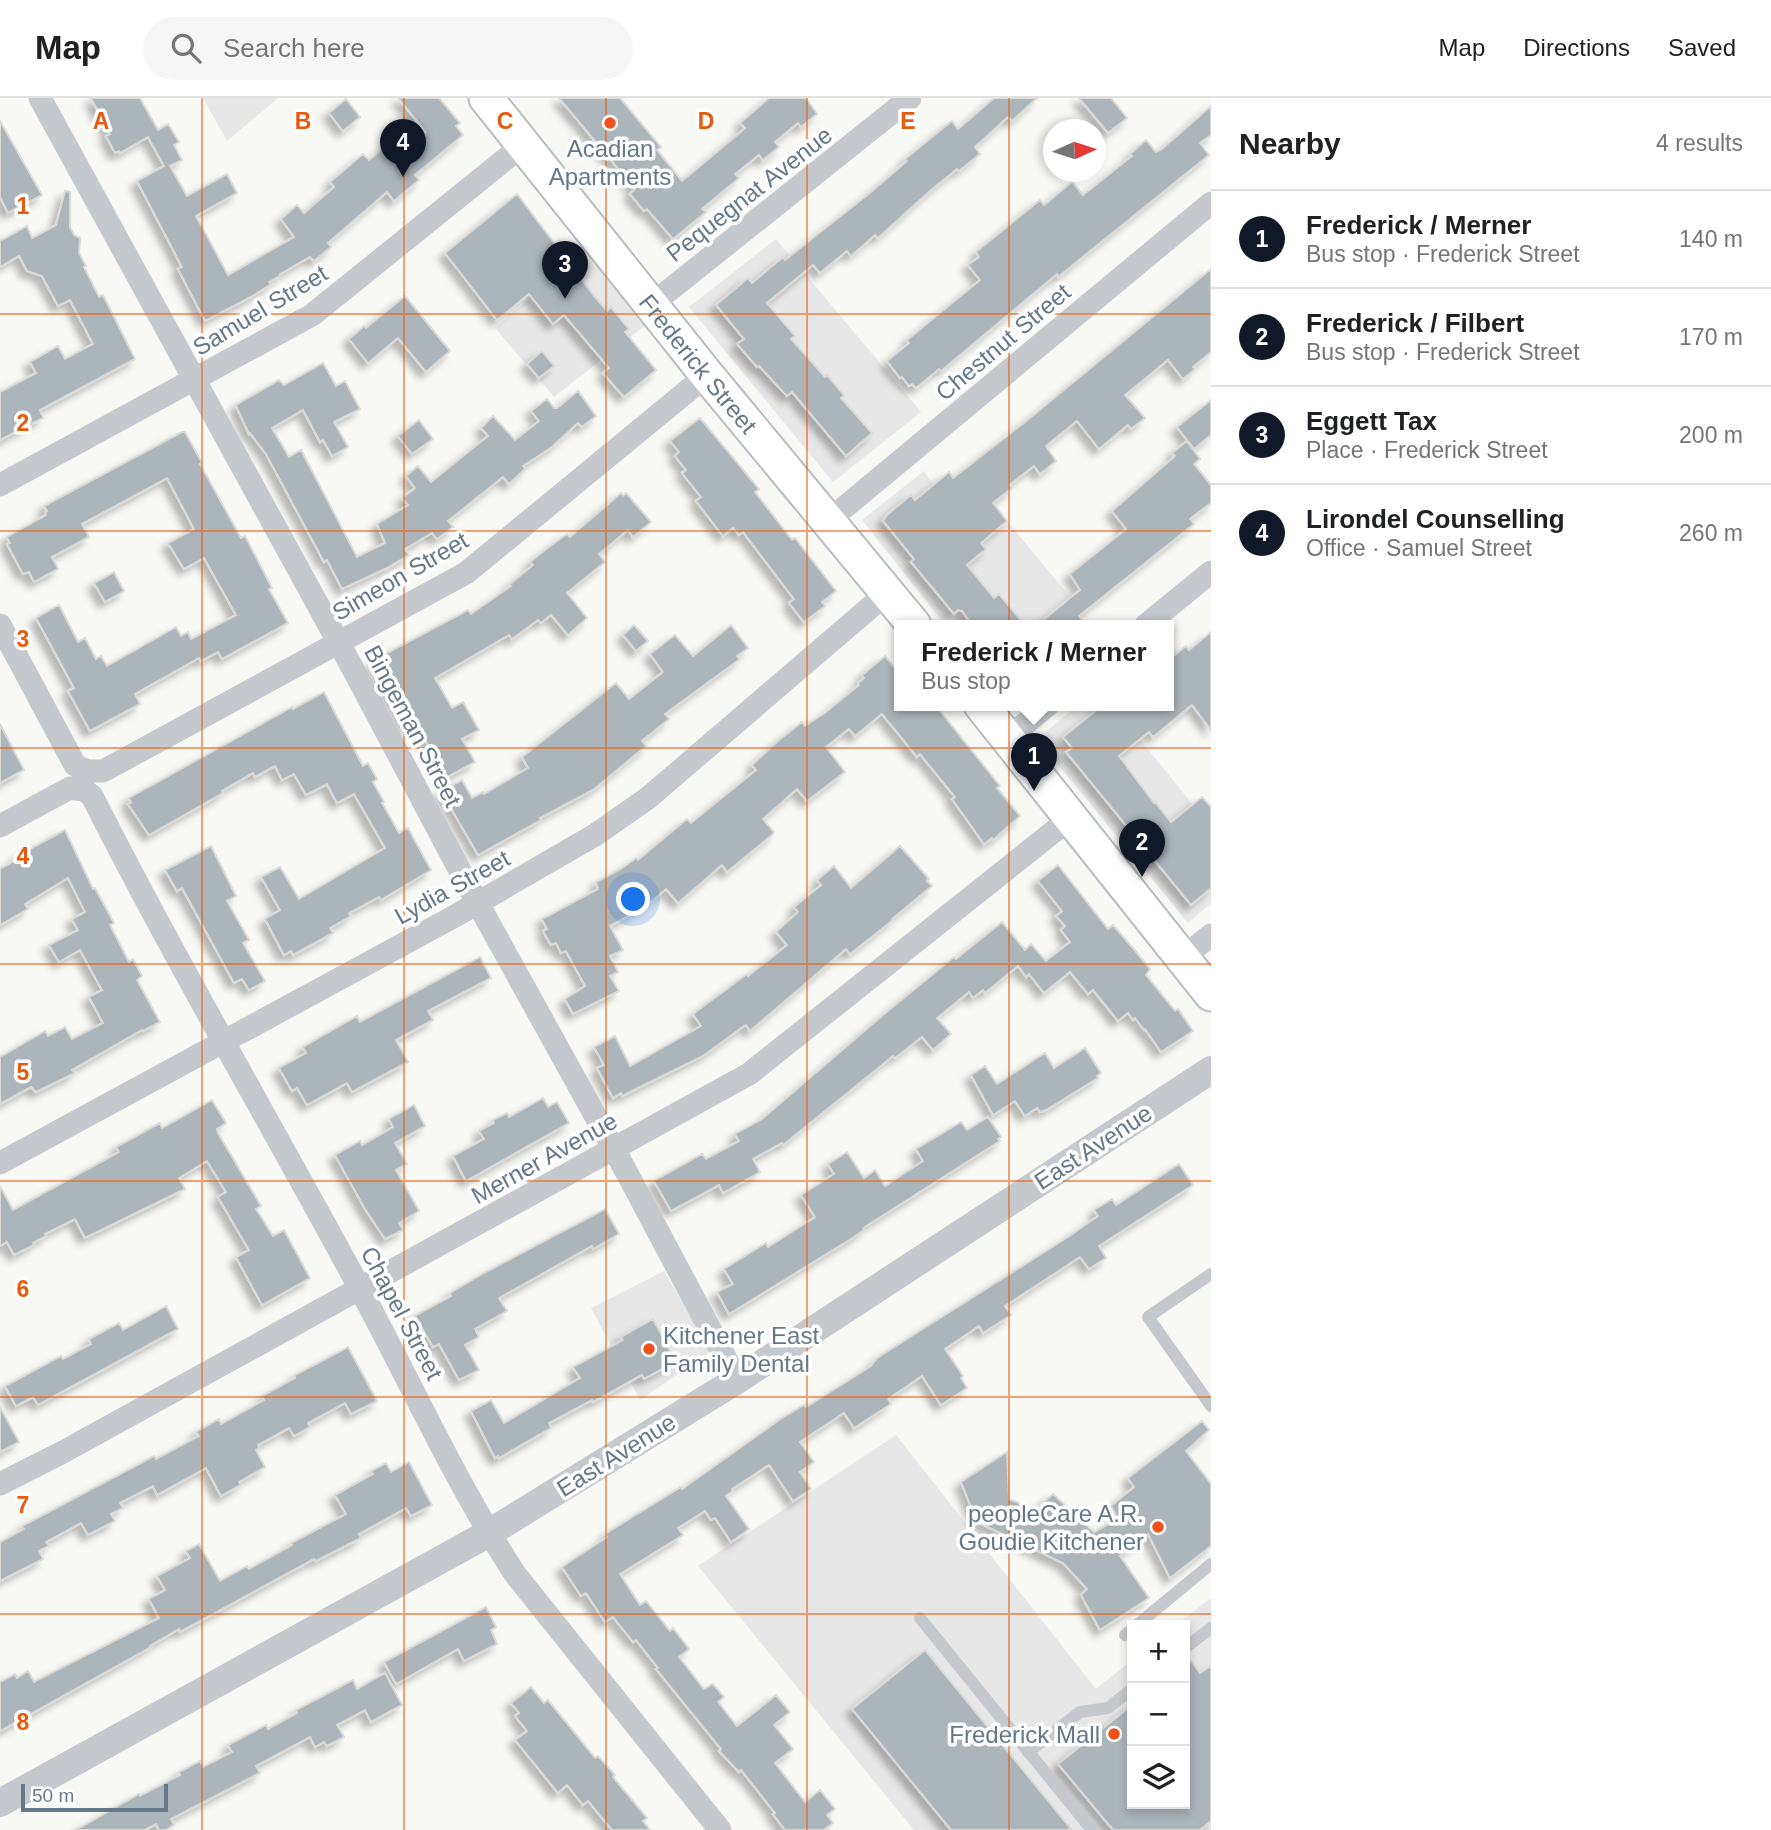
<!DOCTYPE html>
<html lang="en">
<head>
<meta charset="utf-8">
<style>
	:root { --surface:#fff; --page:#f6f6f6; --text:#202124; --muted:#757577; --line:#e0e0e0; --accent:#111827 }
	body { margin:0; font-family:Helvetica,sans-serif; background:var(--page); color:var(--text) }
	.controls { position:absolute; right:21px; bottom:21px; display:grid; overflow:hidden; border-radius:0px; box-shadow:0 4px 10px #0003 }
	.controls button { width:63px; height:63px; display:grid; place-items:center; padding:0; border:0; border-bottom:2px solid var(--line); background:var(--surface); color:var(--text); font:35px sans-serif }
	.compass { position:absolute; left:1043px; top:21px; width:63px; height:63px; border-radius:50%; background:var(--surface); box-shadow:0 4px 10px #0003; rotate:87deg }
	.scale { position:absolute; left:21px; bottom:18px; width:147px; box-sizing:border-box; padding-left:7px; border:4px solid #657888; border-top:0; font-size:19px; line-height:24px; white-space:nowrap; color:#657888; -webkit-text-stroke:5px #fff; paint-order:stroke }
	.you { position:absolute; left:634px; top:802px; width:24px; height:24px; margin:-18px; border:5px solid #fff; border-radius:50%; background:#1a73e8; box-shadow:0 0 0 10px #1a73e833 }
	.badge { display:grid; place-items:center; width:46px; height:46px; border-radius:50%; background:var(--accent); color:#fff; font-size:23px; font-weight:700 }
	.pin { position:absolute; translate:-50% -58px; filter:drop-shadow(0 2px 4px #0008) }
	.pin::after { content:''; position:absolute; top:37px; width:24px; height:21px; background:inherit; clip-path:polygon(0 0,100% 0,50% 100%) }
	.popup { position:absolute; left:894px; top:522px; width:280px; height:91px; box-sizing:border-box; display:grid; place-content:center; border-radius:0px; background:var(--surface); filter:drop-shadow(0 2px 5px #0005); font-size:23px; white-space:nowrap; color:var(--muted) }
	.popup b { font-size:26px; color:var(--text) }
	.popup::after { content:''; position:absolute; left:50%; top:100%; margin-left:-14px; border:14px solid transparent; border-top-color:var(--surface) }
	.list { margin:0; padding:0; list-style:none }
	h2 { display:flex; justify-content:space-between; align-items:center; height:91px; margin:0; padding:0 28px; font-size:30px }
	h2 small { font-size:23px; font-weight:400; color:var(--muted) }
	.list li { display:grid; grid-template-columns:46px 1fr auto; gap:21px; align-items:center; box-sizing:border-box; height:98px; padding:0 28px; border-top:2px solid var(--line) }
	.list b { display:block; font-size:26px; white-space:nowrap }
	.list p { margin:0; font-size:23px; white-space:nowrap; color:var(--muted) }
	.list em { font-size:23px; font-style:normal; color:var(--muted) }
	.icon { flex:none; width:38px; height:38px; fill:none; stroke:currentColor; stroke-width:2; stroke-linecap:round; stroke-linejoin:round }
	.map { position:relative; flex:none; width:1211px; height:1732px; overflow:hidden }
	header { display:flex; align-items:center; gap:42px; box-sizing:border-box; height:98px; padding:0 35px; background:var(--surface); border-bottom:2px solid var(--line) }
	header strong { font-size:33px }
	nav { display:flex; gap:38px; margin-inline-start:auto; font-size:24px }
	.search { width:490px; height:63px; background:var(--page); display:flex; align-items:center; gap:18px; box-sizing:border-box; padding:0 24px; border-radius:38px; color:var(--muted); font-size:26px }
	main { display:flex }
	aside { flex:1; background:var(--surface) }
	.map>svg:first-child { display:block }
	.built { fill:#e6e7e6 }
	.building { fill:#acb5ba; stroke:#dadad7; stroke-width:2; filter:url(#shadow) }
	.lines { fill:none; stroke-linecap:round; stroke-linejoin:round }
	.secondary-casing { stroke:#b7bdc1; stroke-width:37 }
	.service { stroke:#c5c9cd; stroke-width:12 }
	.minor { stroke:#c5c9cd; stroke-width:23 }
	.tertiary { stroke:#c5c9cd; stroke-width:28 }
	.secondary { stroke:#fff; stroke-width:33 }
	.grid { fill:none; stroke:#e8590c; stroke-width:2; stroke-opacity:0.55 }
	.poi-dot { fill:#f0511d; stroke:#fff; stroke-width:2.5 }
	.labels { text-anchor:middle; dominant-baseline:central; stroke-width:7; stroke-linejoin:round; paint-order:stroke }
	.poi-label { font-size:24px; fill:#657888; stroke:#fff; text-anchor:end }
	.street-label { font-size:24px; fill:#657888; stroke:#fff }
	.grid-label { font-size:23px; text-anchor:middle; font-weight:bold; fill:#e8590c; stroke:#fff; stroke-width:7; stroke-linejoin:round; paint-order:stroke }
</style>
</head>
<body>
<header>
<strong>Map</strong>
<div class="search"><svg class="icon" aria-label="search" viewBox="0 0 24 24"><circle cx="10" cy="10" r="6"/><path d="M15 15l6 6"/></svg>Search here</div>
<nav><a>Map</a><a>Directions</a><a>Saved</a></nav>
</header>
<main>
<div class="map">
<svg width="1211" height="1732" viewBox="0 0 1211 1732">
	<defs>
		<filter id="shadow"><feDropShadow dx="-6" dy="6" stdDeviation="3.5" flood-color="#0004"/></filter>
	</defs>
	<rect width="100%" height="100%" fill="#f8f8f5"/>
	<path class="built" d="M203,0H278L227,43Z
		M776,141L921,314L833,384L689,209Z
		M584,153L647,226L554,299L495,230Z
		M924,373L976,447L1008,424L1070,499L1048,517L1055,527H945L862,422Z
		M1078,607H1112L1211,729V805L1188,825L1037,641Z
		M664,1173L711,1253L640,1302L591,1210Z
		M896,1337L1096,1591L1132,1562V1706H1185V1527H1176L1211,1500V1732H914L698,1468Z"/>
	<path class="building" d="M91,0H140L158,32L168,26L179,44L174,47L182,62L170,68L187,98L227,76L237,95L196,118L228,177L294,139L281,121L297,107L304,115L334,89L330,84L363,56L369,62L388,46L400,60L424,40L422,37L426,34L398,0H439L460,25L456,28L463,37L415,77L419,82L394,103L387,94L328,145L331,149L314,163L310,159L280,176V178L269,184L271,186L251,199L205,223L178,171L182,169L137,83L164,68L148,39L120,55L119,53L115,55L106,38L110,36Z
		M559,0H620L661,49L657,52L682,83L737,37L745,30L740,25L769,0H806L817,16L801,29L798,25L775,44L779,49L763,62L759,57L735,76L739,80L702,111L706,114L673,141L647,111L644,113L630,96L635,91Z
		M994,0H1037L1012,23L1008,19L975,49L980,56L959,73L957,71L931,92L878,140L875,137L851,158L847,153L820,175L813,167L767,205L795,238L791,241L825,279L827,277L844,297L841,300L872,335L846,358L792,294L787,298L759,268L757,269L737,246L744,241L716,207L748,180L752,185L783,159L785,162L871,94L907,63L905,61L952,23L958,31Z
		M1079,0H1111L1127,20L1108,35Z
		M346,1L360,19L343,33L329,15Z
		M1211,8V37L1200,45L1209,57L1058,179L1057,176L941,273L939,271L916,290L912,286L909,288L902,279L900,280L887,263L909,245L907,242L980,182L968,167L979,159L976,154L1040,102L1044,107L1072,84L1083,97L1132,58L1130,56L1146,42L1156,54L1162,51Z
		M0,23L42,97L8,115L0,99Z
		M65,93L70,94V129L74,137L80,140L79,155L86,168L84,169L99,199L103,197L135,261L40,312L43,320L0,342V294L36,275L30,264L58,248L65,261L93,246L70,202L58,208L42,178L27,173L19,158L0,169V143L27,128L32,140L56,127Z
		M517,96L595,199L607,213L611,209L629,231L625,234L656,272L624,299L603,275L609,270L564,217L553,226L529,196L497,222L445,155Z
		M1211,171V254L1193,269L1195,271L1183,281L1168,262L1125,297L1145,320L1131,331L1128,327L1099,351L1077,323L1046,348L1056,363L1040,376L1034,368L1009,387L1012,390L993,405L1007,423L981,445L986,451L967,467L994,500L999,496L1025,527H972L962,513L958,512L954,516L911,464L914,461L883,423L887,417L911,397L915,402L949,374L953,380L1025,324Z
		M405,198L450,253L426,274L398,240L368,265L349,241L364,228L366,230Z
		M542,253L554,268L539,280L527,266Z
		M323,265L336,288L345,283L360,311L334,324L348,349L332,358L323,342L320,344L303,312L272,330L289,359L301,352L357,459L385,445L377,426L408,407L402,400L415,390L406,378L418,368L431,384L488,338L481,330L493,318L515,342L539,323L531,313L547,301L554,310H557L578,293L596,318L582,329L578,325L552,349L523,368L525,371L509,386L503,379L448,423L453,429L437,441L432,435L405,451L409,457L387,470L342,491L327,462L324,464L266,356L250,335L249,336L237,310L236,307L279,282L284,287Z
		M1211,302V337L1194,351L1177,329Z
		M700,320L759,391L755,394L792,442L795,440L836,493L822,504L825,508L804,524L789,505L794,501L743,434L739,437L733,430L723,438L696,403L701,399L682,375L686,372L675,358L679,354L670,343Z
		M419,322L433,341L412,356L398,338Z
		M182,334H185L202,365L200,366L241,440L245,438L272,490L269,491L288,525L222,561L218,554L201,563L199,560L135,596L140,606L90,633L68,593L74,590L36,520L59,507L78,544L85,540L96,561L101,558L107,568L176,529L181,538L188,534L191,541L236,517L204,460L184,471L168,445L194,431L167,380L82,426L89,439L52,459L58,471L34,484L29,474L23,476L7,446L10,445L7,439L46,417L45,414L47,413L44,408Z
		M1187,343L1200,361L1194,366L1211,387V405L1190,421L1194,426L1079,518L1086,527H1037L1080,492L1070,476L1126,431L1112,413L1175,358L1172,355Z
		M621,395L623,398L626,395L651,424L633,439L628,432L599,456L605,464L567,495L587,520L568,537L551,517L541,525L538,522L512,541L509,537L435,580L452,610L463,604L479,632L462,641L475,664L446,680L416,625L407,630L372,563L468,512L471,516L511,488L509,487L533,467L530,464L545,452L567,436L570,439Z
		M114,474L124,493L105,504L94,485Z
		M634,527L648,543L636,553L623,537Z
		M731,527L748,550L737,558L740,561L665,616L669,621L642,643L646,648L593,692L540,720L541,722L478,757L441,693L462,682L472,700L483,694L484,696L528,670L522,659L616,585L629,601L663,574L650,556L675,537L693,558Z
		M1211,534V632L1192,607L1153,639L1149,634L1119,658L1154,705L1155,704L1171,724L1202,699L1211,709V790L1191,807L1066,654L1072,650L1063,639L1103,607H1169V562L1186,548L1189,552Z
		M885,558L899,575V607H926L930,612L936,608L1000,688L997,690L1020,718L993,742L992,740L984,746L952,701L955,699L920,656L917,659L882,616L855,638L849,631L826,649L845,674L807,703L797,691L763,721L774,734L772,737L727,774L722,767L678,805L666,791L645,809L610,828L623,852L610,858L618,874L610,878L619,893L573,916L565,901L585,888L566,853L561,855L556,845L551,847L543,833L547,831L542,821L598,791L596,784L621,771L636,760L638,762L687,721L691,725L756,672L752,667L779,642L802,624L805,628L826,614L859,587L858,585L864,580L862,577Z
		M324,594L363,668L368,665L377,681L373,684L384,704L382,705L399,735L408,730L431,772L381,802L379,799L349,815L351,818L330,830L333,835L293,857L291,853L284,857L265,821L280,812L261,779L280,769L299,801L385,750L354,696L337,705L327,686L306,697L294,676L282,682L275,668L255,679L253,675L222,693L223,695L149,737L128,706L131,705L129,700L292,609L293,611Z
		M0,626L24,672L0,685Z
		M65,732L93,791L95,790L114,825L110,827L129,864L133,861L142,878L137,882L160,924L143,933L142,932L72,972L75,975L36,994L31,989L0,1006V959L45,933L48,938L65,929L72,941L103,925L89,899L102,892L80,852L59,864L49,847L78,832L72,821L85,814L68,780L25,806L28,811L0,827V771L16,762L15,759Z
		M211,748L236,798L227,803L249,842L243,845L265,883L249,892L242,881L234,885L182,790L177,793L165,772Z
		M900,748L929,781L927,783L932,788L892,821L893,822L850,856L846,851L750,933L746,927L744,928L703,958L622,998L621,995L613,1000L597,970L604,967L594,949L615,938L630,968L701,928L693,916L747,876L748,878L787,847L776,834L798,814L794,809L821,787L817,782L834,768L851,790Z
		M1058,767L1108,831L1113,827L1137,855L1150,871L1146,877L1175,913L1178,911L1193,933L1161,954L1145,931L1144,932L1135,920L1133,922L1128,915L1118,923L1093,892L1088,896L1070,874L1044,895L1029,876L1026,879L1018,868L985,895L983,892L973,900L969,894L937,920L951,936L933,952L922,939L895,960L893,958L783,1047L782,1045L753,1061L760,1074L723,1095L719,1087L671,1113L654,1083L702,1056L706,1061L739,1043L735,1036L762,1021L883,917L954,859L956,861L1002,824L1025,852L1031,846L1046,863L1070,844L1061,832L1065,828L1056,818L1062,813L1038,783Z
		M480,859L491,880L428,913L433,922L396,942L408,964L352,994L347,985L307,1007L297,990L292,993L279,970L306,955L303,949L357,918L360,924Z
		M1085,950L1101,975L1097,978L1098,980L1046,1012L1040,1014L1037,1010L1025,1018L1015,1003L993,1017L971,977L985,968L997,986L1045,955L1054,970Z
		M543,1000L548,1009L557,1004L569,1025L466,1083L453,1058L484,1041L479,1033L494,1025L493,1022L507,1015L509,1019Z
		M212,1002L226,1025L217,1031L218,1035L261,1108L256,1111L273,1138L284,1132L310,1180L262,1207L236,1159L249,1152L218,1099L226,1094L207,1063L179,1080L185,1091L85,1140L75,1121L45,1136L46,1138L33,1145L34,1147L14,1157L7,1144L0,1148V1088L13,1112L119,1054L116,1049L160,1025L162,1030Z
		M414,1007L425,1028L395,1045L407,1066L396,1072L419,1113L399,1125L403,1132L385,1141L365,1111L335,1057L360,1043L362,1047L393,1029L389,1021Z
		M988,1019L1001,1039L998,1041L1000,1043L863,1130L864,1132L851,1141L729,1216L717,1194L733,1186L724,1171L766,1145L768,1149L815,1119L801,1097L834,1076L828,1066L847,1054L864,1080L875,1072L885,1088L923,1063L916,1051L961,1024L967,1032Z
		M1179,1066L1193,1087L1099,1148L1106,1160L1089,1171L1080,1159L1005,1208L1011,1217L983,1235L979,1228L945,1251L963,1278L961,1280L967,1290L941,1307L922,1278L888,1301L891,1306L854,1330L844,1315L800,1344L814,1364L800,1374L811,1391L793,1403L769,1367L732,1391L733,1393L726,1398L749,1431L731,1444L715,1420L711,1422L705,1413L678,1430L683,1437L620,1476L640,1507L646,1503L670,1533L673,1530L689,1551L679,1559L704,1591L713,1586L724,1599L718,1604L737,1628L776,1597L790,1614L774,1627L793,1651L775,1665L805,1704L820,1692L835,1711L827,1717L833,1725L824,1732H785L773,1716L775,1715L741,1672L739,1674L719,1653L721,1651L656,1571L658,1570L636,1542L633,1544L613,1519L605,1524L586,1495L581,1498L562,1469L607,1439L605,1436L681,1389L682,1391L782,1320L804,1307L806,1309L819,1301L871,1268L877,1260L1068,1139L1098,1118L1094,1112L1112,1101L1116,1107Z
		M605,1111L619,1136L593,1151L592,1148L499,1200L507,1213L475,1231L479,1239L465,1247L479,1272L459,1282L439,1246L433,1249L415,1218L451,1198L450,1195L484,1175Z
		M166,1208L178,1231L38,1307L33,1299L16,1308L5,1288L61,1258L63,1261L91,1246L89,1241L119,1225L123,1232Z
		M653,1221L676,1264L644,1281L642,1277L593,1304L592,1302L549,1325L551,1330L499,1360L498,1358L495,1360L471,1313L491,1302L504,1325L580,1280L573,1269L623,1242L621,1239Z
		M348,1249L377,1303L351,1316L345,1305L308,1325L310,1329L294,1338L289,1330L258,1347L259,1350L256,1352L265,1369L239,1384L241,1387L221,1398L206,1370L157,1397L153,1388L120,1405L123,1410L111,1416L115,1423L88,1437L81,1425L46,1444L49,1448L39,1453L43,1461L0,1483V1444L24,1431L22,1428L154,1358L156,1361L199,1338L196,1334L219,1321L221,1326L264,1302L262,1298L295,1280V1277Z
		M0,1309L19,1344L0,1354Z
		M1202,1323L1209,1332L1186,1353L1211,1386V1448L1170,1480L1148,1436L1120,1458L1149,1500L1100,1532L1081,1497L1087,1491L1063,1465L977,1424L961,1384L1007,1354L1009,1401L1035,1412L1053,1396L1094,1434L1118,1421L1111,1408L1134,1389L1128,1380Z
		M409,1364L432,1407L411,1418L406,1410L359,1436L361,1440L316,1463L314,1461L180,1534L179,1531L150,1548L151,1549L0,1633V1584L15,1576L17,1580L28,1573L34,1584L159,1520L149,1501L165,1492L157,1478L190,1460L186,1453L199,1446L220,1483L247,1468L249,1471L292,1447L291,1445L346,1416L335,1397L373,1376L371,1373L386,1365L391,1374Z
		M486,1509L496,1529L491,1532L497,1546L464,1563L458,1551L396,1586L384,1564Z
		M925,1552L1072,1732H951L852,1611Z
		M1188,1558L1200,1575L1211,1568V1723L1200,1732H1113L1058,1666L1132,1607V1706H1185V1559Z
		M385,1575L402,1607L371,1624L365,1612L337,1627L344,1639L327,1648L324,1644L315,1649L310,1639L256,1668L260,1675L171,1721L174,1727L166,1732H159L156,1726L145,1732H76L139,1696L140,1698L180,1677L179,1674L200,1663L203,1669L232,1654L228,1647L266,1627L268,1631L297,1615L296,1612L353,1582L357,1591Z
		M531,1589L544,1605L548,1602L595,1660L598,1658L615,1677L613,1679L647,1720L643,1723L650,1732H612L588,1703L583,1707L567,1687L558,1695L515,1642L527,1633L515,1618L519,1615L511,1605Z"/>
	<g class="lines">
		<defs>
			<g id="secondary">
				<path id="s1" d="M486,0L707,277L914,527"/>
				<path d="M981,607L1211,896"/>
			</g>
		</defs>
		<use href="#secondary" class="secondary-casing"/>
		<path class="service" d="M1211,1176L1148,1219L1211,1308
			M920,1520L1092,1732
			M1137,1527L1211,1466
			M1125,1537L1132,1531
			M1185,1550L1211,1530
			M1028,1654L1080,1614L1108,1610L1132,1591"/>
		<path class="minor" d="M40,0L352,569L466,784L627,1075L737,1282
			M652,206L910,0
			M0,387L312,217L523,47
			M828,423L1211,105
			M0,527L75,667L87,673H103L466,475L707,277
			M1146,527L1211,474
			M1008,640L1048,607
			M0,728L70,690L84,692L92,698C176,864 270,1024 358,1187C410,1283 455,1384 515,1476L720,1732
			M1183,859L1211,837
			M0,1065L455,818L595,737L648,700L887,495
			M0,1386L63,1354L749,976L1072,719"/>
		<path class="tertiary" d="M0,1705L489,1435L737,1282L1211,972"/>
		<use href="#secondary" class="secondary"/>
	</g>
	<path class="grid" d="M202,0V1732M404,0V1732M606,0V1732M807,0V1732M1009,0V1732M0,216H1211M0,433H1211M0,650H1211M0,866H1211M0,1083H1211M0,1299H1211M0,1516H1211"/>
	<g class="poi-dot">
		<circle cx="610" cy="25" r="7"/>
		<circle cx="649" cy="1251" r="7"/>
		<circle cx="1158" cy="1429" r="7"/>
		<circle cx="1114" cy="1636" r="7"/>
	</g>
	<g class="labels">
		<g class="poi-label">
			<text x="610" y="50" text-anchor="middle">Acadian<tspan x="610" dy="28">Apartments</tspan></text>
			<text x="663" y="1237" text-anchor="start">Kitchener East<tspan x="663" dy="28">Family Dental</tspan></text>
			<text x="1144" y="1415">peopleCare A.R.<tspan x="1144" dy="28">Goudie Kitchener</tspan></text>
			<text x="1100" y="1636">Frederick Mall</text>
		</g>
		<g class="street-label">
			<text transform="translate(749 96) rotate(-38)">Pequegnat Avenue</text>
			<text transform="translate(260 212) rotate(-31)">Samuel Street</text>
			<text transform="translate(1003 244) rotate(-40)">Chestnut Street</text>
			<text stroke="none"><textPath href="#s1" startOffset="340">Frederick Street</textPath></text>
			<text transform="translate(400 478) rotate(-30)">Simeon Street</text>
			<text transform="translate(413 628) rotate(62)">Bingeman Street</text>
			<text transform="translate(452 789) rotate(-29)">Lydia Street</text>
			<text transform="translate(1093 1049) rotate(-33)">East Avenue</text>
			<text transform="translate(544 1060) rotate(-29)">Merner Avenue</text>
			<text transform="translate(402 1215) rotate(62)">Chapel Street</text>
			<text transform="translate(616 1357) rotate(-32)">East Avenue</text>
		</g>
	</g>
	<g class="grid-label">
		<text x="101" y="31">A</text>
		<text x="303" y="31">B</text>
		<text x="505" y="31">C</text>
		<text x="706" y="31">D</text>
		<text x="908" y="31">E</text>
		<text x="23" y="116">1</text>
		<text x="23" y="333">2</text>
		<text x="23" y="549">3</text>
		<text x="23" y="766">4</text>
		<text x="23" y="982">5</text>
		<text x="23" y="1199">6</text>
		<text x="23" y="1415">7</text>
		<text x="23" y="1632">8</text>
	</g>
</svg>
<div class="controls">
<button>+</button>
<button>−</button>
<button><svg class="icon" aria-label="layers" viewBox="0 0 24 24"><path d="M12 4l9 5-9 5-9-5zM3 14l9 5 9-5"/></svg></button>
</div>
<svg class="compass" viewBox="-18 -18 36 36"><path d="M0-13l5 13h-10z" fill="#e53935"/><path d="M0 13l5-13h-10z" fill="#757577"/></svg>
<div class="scale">50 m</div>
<div class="you"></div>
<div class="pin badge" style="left:1034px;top:693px">1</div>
<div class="popup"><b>Frederick / Merner</b>Bus stop</div>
<div class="pin badge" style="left:1142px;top:779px">2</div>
<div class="pin badge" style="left:565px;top:201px">3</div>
<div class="pin badge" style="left:403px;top:79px">4</div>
</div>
<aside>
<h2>Nearby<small>4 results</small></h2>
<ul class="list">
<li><span class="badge">1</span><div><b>Frederick / Merner</b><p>Bus stop · Frederick Street</p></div><em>140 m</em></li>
<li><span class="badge">2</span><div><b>Frederick / Filbert</b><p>Bus stop · Frederick Street</p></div><em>170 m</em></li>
<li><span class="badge">3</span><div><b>Eggett Tax</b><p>Place · Frederick Street</p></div><em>200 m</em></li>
<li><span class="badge">4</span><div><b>Lirondel Counselling</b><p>Office · Samuel Street</p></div><em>260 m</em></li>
</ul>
</aside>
</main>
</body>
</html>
